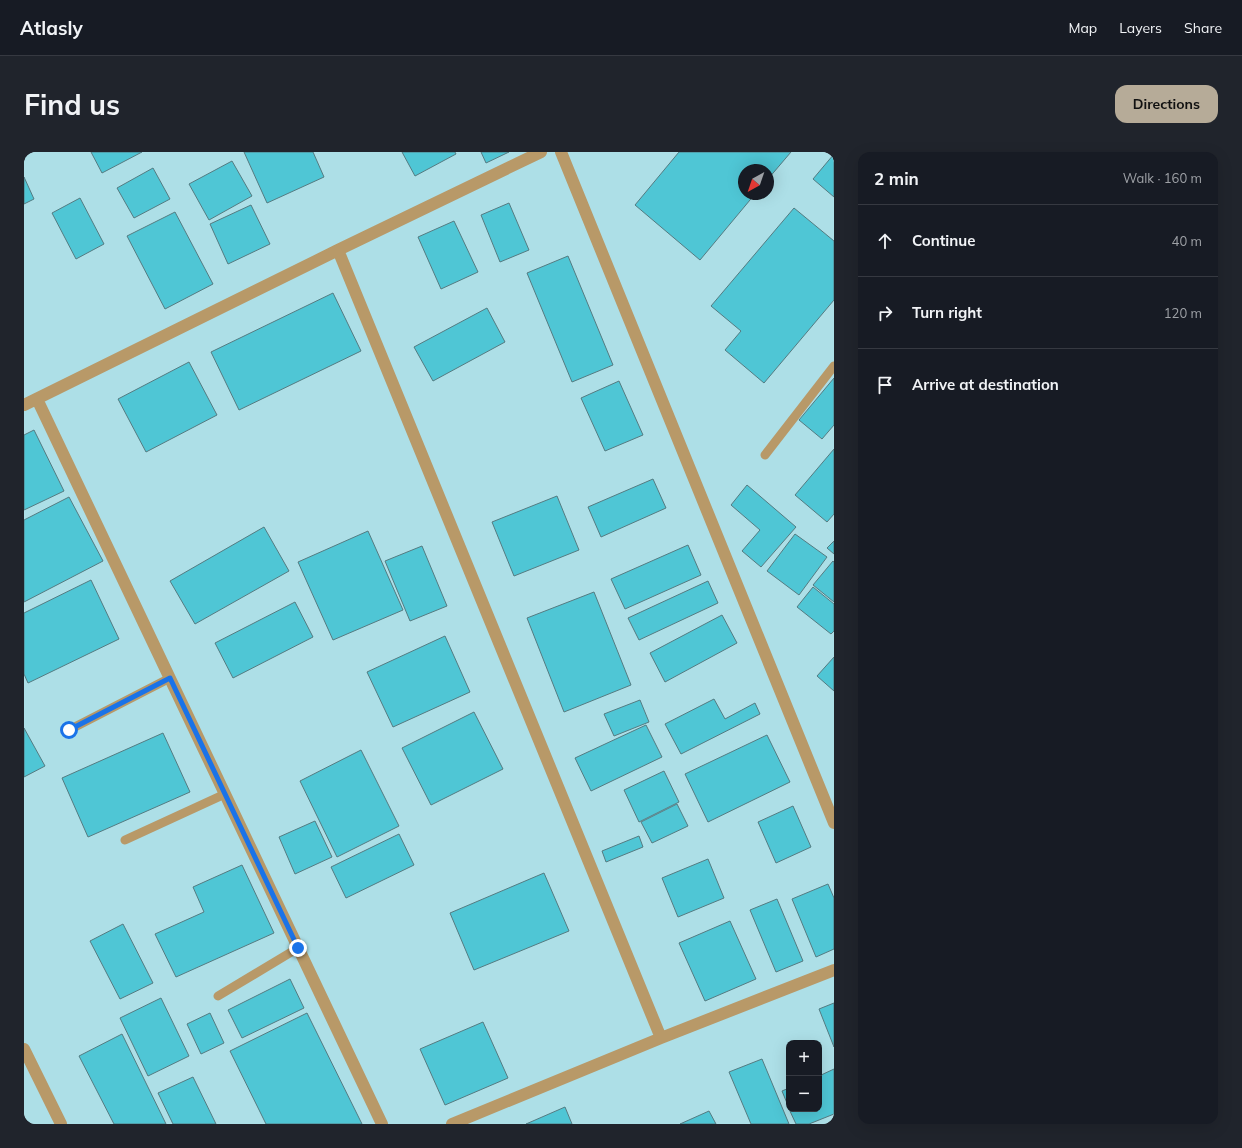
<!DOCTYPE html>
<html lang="en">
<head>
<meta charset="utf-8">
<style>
	:root { --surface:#171b24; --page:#20242c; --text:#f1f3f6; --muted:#9ea1a6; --line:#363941; --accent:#b6ab98 }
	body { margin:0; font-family:Mulish,sans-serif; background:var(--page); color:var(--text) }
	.controls { position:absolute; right:12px; bottom:12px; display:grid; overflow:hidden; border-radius:8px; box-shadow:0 4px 16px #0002 }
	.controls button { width:36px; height:36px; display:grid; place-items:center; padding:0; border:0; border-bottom:1px solid var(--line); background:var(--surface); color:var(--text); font:20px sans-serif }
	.compass { position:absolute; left:714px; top:12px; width:36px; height:36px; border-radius:50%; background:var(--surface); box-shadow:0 4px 16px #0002; rotate:220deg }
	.stop { position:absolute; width:12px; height:12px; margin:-9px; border:3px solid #1a73e8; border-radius:50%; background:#fff }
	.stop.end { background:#1a73e8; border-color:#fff; box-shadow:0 1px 4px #0008 }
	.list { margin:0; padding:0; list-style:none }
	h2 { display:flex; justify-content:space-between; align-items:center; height:52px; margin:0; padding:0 16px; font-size:17px }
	h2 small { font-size:13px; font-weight:400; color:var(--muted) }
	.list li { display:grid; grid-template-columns:26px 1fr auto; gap:12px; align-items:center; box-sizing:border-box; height:72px; padding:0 16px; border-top:1px solid var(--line) }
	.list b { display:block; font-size:15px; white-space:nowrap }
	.list em { font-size:13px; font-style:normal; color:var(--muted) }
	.icon { flex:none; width:22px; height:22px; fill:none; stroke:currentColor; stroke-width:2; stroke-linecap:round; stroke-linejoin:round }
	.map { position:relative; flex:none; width:810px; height:972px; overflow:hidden; border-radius:12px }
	header { display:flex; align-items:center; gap:24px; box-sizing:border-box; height:56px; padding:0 20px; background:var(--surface); border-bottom:1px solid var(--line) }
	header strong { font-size:19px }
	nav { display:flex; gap:22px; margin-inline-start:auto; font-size:14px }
	.intro { display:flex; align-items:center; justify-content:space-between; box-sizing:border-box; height:96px; padding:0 24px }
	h1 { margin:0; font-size:28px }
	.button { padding:10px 18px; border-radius:12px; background:var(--accent); color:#111; font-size:14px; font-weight:700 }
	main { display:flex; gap:24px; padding:0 24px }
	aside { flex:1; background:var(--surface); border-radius:12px; box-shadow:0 4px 16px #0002 }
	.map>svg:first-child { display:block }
	.built { fill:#addfe7; fill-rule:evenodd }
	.building { fill:#4fc6d5; stroke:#547b81 }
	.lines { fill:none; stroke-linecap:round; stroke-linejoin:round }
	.lane { stroke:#b89968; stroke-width:9 }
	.street { stroke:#b89968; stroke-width:12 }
	.route { stroke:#1a73e8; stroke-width:5 }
</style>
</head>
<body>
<header>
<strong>Atlasly</strong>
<nav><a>Map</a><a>Layers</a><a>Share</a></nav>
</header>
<div class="intro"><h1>Find us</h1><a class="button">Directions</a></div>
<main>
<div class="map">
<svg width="810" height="972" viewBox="0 0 810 972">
	<rect width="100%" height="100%" fill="#c2ecf2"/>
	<path class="built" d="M0,0H810V972H0ZM720,18H744V42H720ZM765,891H795V957H765Z"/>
	<path class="building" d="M67,0H118L78,21Z
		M220,0H289L300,25L243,51Z
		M378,0H431L432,2L391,24Z
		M457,0H485L462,11Z
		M655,0H767L744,27V18H720V42H731L676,108L611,53Z
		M810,2V45L789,27Z
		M208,9L228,44L185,68L165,32Z
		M129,16L146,47L110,66L93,36Z
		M0,25L10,47L0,52Z
		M56,46L80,92L52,107L28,61Z
		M485,51L505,98L476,110L457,63Z
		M227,53L246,92L204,112L186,72Z
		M770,56L810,89V148L740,231L701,198L717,179L687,154Z
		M151,60L189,132L141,157L103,84Z
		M430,69L454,120L417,137L394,85Z
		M544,104L589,213L548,230L503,121Z
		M309,141L337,199L215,258L187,200Z
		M463,156L481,190L409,229L390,195Z
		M165,210L193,263L122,300L94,247Z
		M810,226V273L798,287L775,268Z
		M595,229L619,283L581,299L557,246Z
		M10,278L40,339L0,358V283Z
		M810,297V362L803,370L771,343Z
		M629,327L642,356L577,385L564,355Z
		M723,333L772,375L737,415L718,399L736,378L707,353Z
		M533,344L555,398L490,424L468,370Z
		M45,345L79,409L0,450V368Z
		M240,375L265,419L171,472L146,429Z
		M344,379L379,458L309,488L274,410Z
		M771,382L803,405L775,443L743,419Z
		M810,389V402L803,396Z
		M664,393L677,423L601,457L587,427Z
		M398,394L423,454L386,469L361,409Z
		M809,409L810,410V450L789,433Z
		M67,428L95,487L4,531L0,522V461Z
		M684,429L694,451L615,488L604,466Z
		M789,435L810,452V479L807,482L773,455Z
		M570,440L607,533L540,560L503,466Z
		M271,450L289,485L209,526L191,491Z
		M698,463L713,491L641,530L626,501Z
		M421,484L446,540L369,575L343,520Z
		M810,505V539L793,524Z
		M690,547L701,567L731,551L736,562L657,602L641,572Z
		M616,548L625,570L590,584L580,562Z
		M450,560L479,617L407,653L378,596Z
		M622,573L638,605L567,639L551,606Z
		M0,576L21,614L0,625Z
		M139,581L166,640L64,685L38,626Z
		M743,583L766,630L684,670L661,622Z
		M337,598L375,674L313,705L276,629Z
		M640,619L655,650L615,670L600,638Z
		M653,652L664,674L628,691L617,670Z
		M769,654L787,695L752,711L734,670Z
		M291,669L308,705L271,722L255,685Z
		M375,682L390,713L322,746L307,715Z
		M615,684L619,695L582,710L578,699Z
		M684,707L700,746L654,765L638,726Z
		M218,713L250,781L152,825L131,782L180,760L169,735Z
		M520,721L545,779L450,818L426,761Z
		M804,732L810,746V797L792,805L768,747Z
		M753,747L779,809L752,820L726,758Z
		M706,769L732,827L681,849L655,791Z
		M99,772L129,831L96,847L66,789Z
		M266,827L280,856L218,886L204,858Z
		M137,846L165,904L124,924L96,866Z
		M810,851V895L795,857Z
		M186,861L200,891L177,902L163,872Z
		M283,861L338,972H242L206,899Z
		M459,870L484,926L421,953L396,897Z
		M98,882L142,972H90L55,904Z
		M738,907L765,972H727L705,920Z
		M810,917V962L785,972H772L765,957H795V924Z
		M169,925L192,972H149L134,941Z
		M765,936V956L758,939Z
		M541,955L548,972H502Z
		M685,959L692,972H656Z"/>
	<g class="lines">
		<path class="lane" d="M741,303L810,214
			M45,578L146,526
			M101,688L201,642
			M194,844L274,796"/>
		<path class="street" d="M537,0L810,671
			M314,98L637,886
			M13,247L358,972
			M0,253L314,98L517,0
			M0,897L37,972
			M428,972L637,886L810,818"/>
	</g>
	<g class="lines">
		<path class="route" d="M45,578L146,526L274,796"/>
	</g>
</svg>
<div class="controls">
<button>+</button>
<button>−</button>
</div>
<svg class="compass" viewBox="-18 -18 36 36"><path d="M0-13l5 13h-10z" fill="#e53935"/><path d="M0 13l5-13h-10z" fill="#9ea1a6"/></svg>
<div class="stop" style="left:45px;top:578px"></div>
<div class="stop end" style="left:274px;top:796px"></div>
</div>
<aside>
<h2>2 min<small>Walk · 160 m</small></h2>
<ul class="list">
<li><svg class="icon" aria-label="ahead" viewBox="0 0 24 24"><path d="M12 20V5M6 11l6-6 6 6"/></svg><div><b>Continue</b></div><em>40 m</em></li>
<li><svg class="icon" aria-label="right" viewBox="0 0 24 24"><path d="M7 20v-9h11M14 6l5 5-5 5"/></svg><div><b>Turn right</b></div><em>120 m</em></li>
<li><svg class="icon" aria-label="arrive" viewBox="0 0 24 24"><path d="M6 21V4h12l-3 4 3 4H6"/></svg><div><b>Arrive at destination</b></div></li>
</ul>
</aside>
</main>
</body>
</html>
